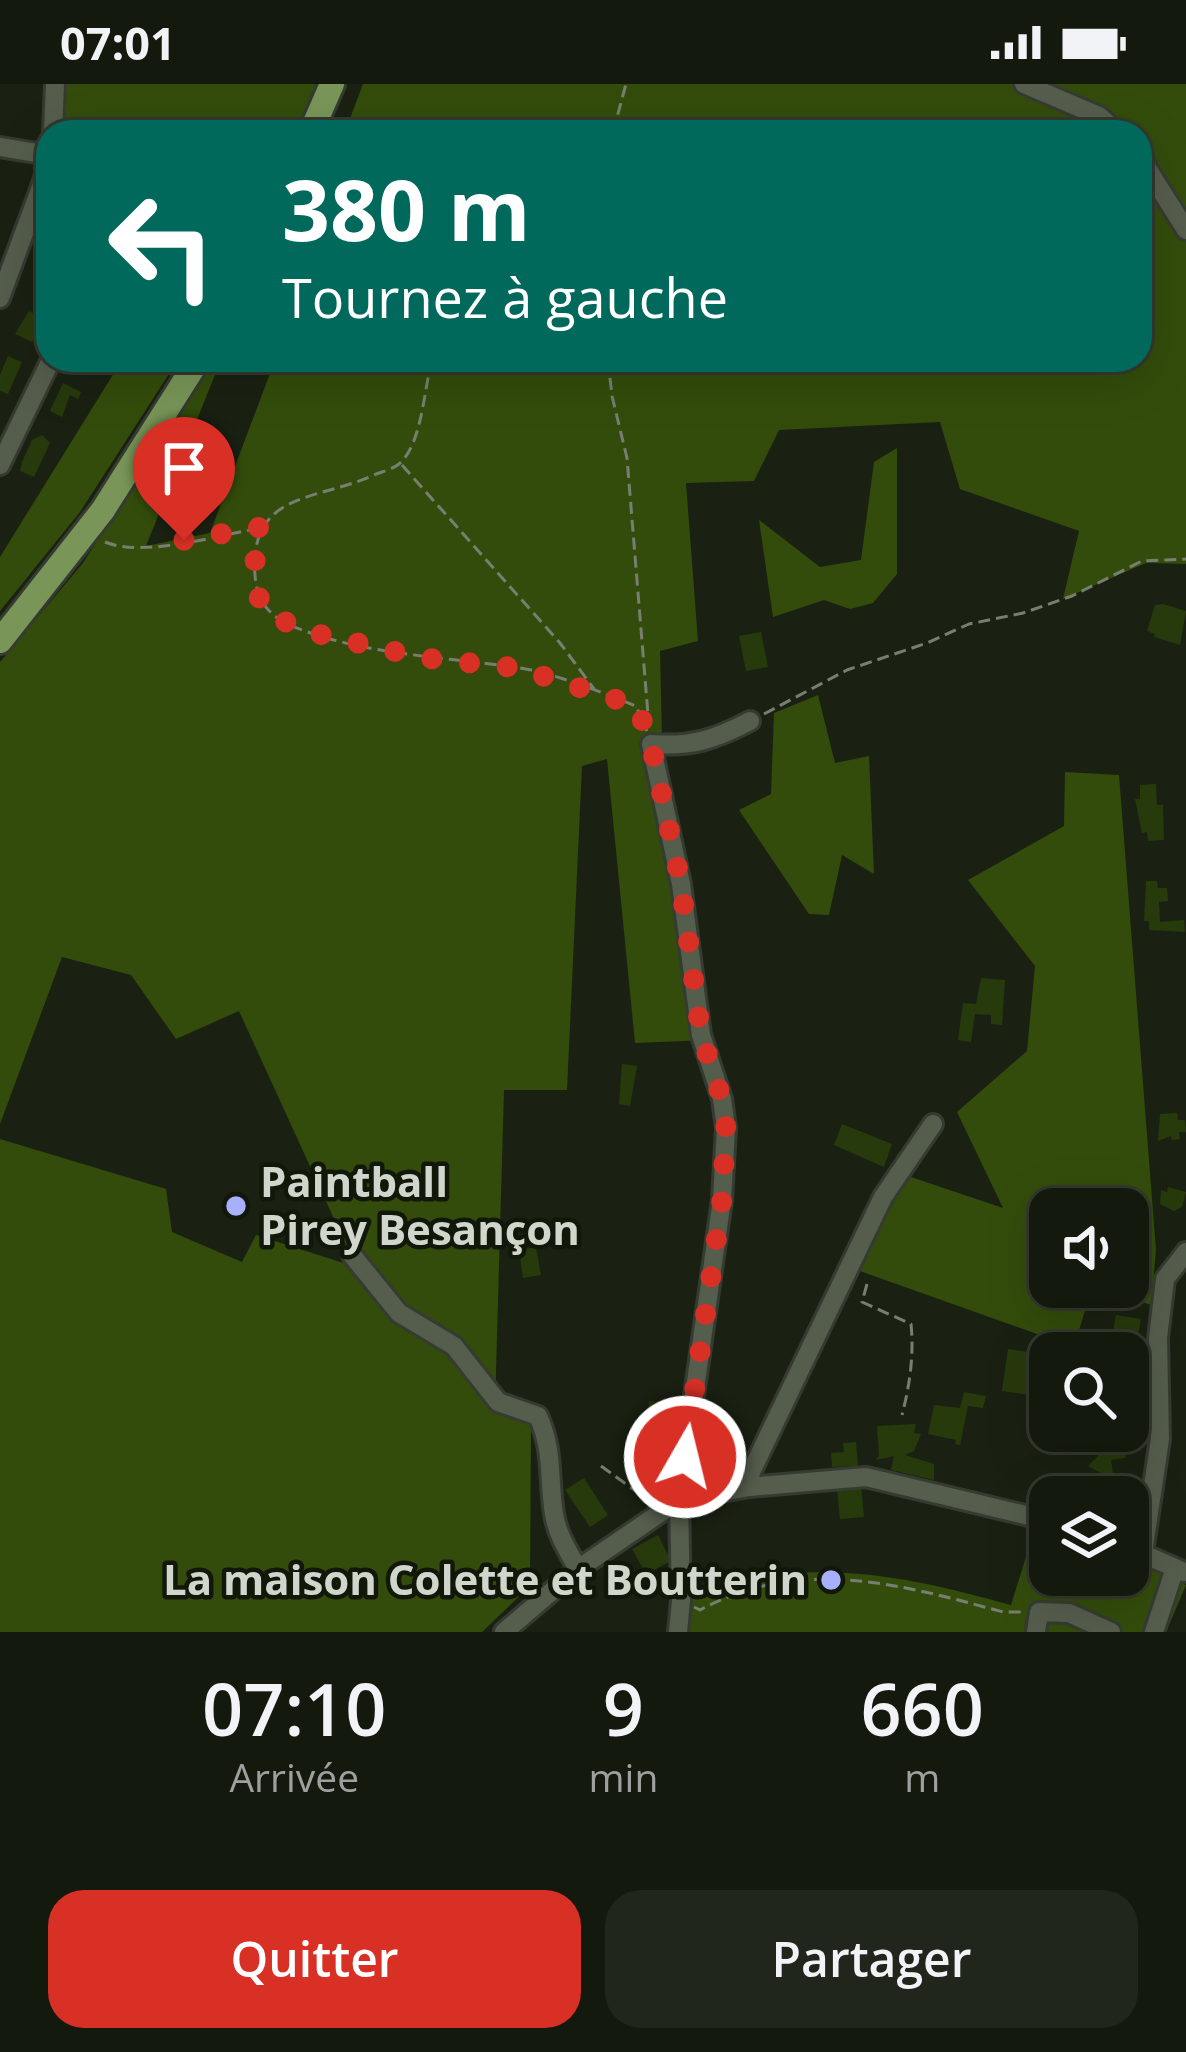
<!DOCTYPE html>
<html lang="fr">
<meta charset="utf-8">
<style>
body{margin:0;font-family:"Open Sans",sans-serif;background:#21261c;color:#f1f3f6;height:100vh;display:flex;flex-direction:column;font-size:45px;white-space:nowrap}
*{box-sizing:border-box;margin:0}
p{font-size:39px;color:#9da09e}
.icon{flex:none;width:66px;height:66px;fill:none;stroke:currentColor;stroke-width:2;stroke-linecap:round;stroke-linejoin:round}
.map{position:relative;height:1548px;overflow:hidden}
.panel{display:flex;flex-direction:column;background:#14190e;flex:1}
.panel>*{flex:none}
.top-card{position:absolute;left:36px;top:36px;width:1116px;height:252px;border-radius:36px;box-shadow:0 12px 48px #0002,0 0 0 3px #33382e;background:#00695c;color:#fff;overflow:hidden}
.controls{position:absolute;left:1029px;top:1104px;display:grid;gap:24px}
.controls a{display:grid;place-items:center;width:120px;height:120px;border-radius:24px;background:#14190e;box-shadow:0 12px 48px #0002,0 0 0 3px #33382e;font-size:60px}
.pin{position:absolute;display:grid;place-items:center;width:102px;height:102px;color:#fff;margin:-123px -51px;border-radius:50% 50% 50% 0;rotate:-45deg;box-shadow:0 0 12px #0007}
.pin .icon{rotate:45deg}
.me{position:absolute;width:132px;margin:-66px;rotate:8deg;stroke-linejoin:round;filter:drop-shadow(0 0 9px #0008)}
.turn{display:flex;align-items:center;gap:42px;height:252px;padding:0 48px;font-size:54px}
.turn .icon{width:156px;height:156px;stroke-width:2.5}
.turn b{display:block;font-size:84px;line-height:102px}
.eta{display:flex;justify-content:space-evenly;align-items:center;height:204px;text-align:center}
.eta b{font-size:72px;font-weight:600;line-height:84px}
.button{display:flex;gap:24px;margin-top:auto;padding:24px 48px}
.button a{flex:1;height:138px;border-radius:36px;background:#d93025;color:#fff;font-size:48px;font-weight:600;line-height:138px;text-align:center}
.button a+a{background:#21261c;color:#f1f3f6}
.status{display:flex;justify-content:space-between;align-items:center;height:84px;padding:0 60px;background:#14190e;direction:ltr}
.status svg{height:33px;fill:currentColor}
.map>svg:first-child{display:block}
.green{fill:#334c0b}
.building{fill:#273a0c}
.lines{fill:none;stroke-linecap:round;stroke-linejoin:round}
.minor-casing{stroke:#363b32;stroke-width:24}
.major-casing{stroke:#363b32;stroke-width:30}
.path{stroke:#787e71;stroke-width:3;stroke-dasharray:12 6;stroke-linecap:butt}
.minor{stroke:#555d4d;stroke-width:18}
.major{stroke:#799557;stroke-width:24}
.route{stroke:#d93025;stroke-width:21;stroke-dasharray:0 37.8}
.poi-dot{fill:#a8b0fc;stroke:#111709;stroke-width:4.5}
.labels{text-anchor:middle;stroke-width:9;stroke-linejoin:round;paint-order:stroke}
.poi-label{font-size:42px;font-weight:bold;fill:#d1d6cc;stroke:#111709;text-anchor:start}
</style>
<div class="status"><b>07:01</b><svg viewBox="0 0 49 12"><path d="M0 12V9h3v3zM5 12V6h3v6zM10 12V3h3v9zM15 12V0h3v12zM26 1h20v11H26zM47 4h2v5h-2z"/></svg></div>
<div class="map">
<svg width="1186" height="1548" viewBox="0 0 1186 1548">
<rect width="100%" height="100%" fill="#1a2112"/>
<path class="green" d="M63,0h254l-18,48h-234z
M363,0h823v480l-40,-1 -83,36 16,-68 -119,-42 -20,-67 -161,8 -25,51 -68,2 12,158 -38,10 2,88 46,301 -73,3 -28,-284 -25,7 -15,324h-63l-9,317 36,17 -1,162 -48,46h-482v-493l166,50 6,43 70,30 14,-27 100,32 -117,-256 -63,28 -45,-64 -69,-18 -62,167v-462l83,-99 129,-203h9l-75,186 64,-13 65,-173h865v-228h-780l2,-8 -13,-3z
M122,276h56l-98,152 -80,99v-54z
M897,364v126l-24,29 -23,6 -26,-9 -51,17 -14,-97 61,47 41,-7 13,-98z
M818,611l17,68 34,-7 5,118 -32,-19 -13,60 -20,-1 -70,-104 32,-16 3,-81z
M1065,688l54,3 37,475 -5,55 -54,-18h31v-78h-78v78h42l-18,60 -217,-77 51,-94 95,32 -46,-96 70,-61 8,-85 -67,-86 96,-54z
M1035,1444l15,5v42h78v-17l38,18 8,16 7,-9 5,2 -20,47h-481l1,-34c27,-4 52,-18 80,-22 85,-12 163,6 245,29z"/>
<path class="building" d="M29,227l16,8 -13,23 -17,-8z
M8,272l14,6 -14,32 -8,-3v-16z
M63,299l18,9 -3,7 -8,-4 -8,22 -12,-6z
M42,351l8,8 -16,34 -14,-6 2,-9 10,-22z
M1163,520l23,7 -6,34 -26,-8 1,-3 -8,-3 8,-26z
M761,548l7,35 -22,4 -7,-35z
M1156,700l1,21h6l1,35 -16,1 -1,-9 -5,1 -7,-34h5v-14z
M1146,797h11l1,7h9l1,13 -9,1 1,20 24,-2 1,12 -36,-2v-9h-5z
M981,894l24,2 -3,45 -11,-1v-9l-16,-1 -4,28 -13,-2 5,-37 13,1z
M622,980l15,2 -7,40 -11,-2z
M1177,1029l1,7h7l1,12h-7l1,7 -8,1 -1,-4 -13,5 2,-27z
M842,1040l50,20 -8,23 -50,-22z
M1168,1103l18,5 -4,15 -8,4 -14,-7 1,-14 6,2z
M536,1163l5,28 -18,3 -4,-28z
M1116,1231l25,4 -4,21 -25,-4z
M1008,1265l42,6v43l-48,-7z
M964,1308l22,4 -3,12 -15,-2 -8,39 -5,-1 1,-4 -28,-6 6,-29 26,3z
M649,1317l18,2 1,36 -22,-2z
M916,1340l-2,9 7,1 -7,17 -9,4 29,9v16l-43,-10 3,-14 -18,4 3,-5 -2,-29z
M1099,1347h17l4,10 8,3 -3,14 -14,2 2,14h-11l-14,-8 10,-10 -10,-21z
M856,1358l2,24 -26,1 -1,-14 13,-1 -1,-9z
M584,1394l24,37 -18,12 -25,-37z
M861,1403l3,30 -24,2 -3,-30z
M658,1451l13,26 -25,13 -14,-25z"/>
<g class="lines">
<g class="minor-casing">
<path id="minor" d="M1024,0l75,32 18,16
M53,48l2,-48
M0,63l48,8
M1140,73l46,73
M0,214l48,-130
M0,381l51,-105
M352,1171l47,58 55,33 44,56 40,14c16,35 10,61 16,98 3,20 14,37 24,55
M749,1403l2,-15 132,-275 50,-73
M1128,1463l56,25
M1143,1469l17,-114 -2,-101 7,-59 21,-27
M504,1548l74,-63 101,-69 70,-13 117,-10 184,44
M678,1548l3,-31 -2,-101 43,-300 4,-72 -4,-29 -21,-64 -20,-151 -30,-140c40,3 63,-4 99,-23
M1036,1548l3,-20 30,1 42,19
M1154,1548l21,-64"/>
</g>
<g class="major-casing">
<path id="major" d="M311,48l21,-48
M0,557l103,-131 95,-150"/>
</g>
<path class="path" d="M613,48l13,-48
M432,276c-8,28 -10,85 -33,104 -6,5 -18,8 -25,11 -57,26 -125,16 -119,100 2,32 20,46 50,56 67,24 139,26 209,36 41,6 84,24 122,39l11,25
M608,276l4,36 15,62 22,269
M402,381l158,178 34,46
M105,458c39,16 114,-7 156,-14
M764,630l83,-44 80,-27 42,-19 54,-11 49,-17 70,-35 44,-2
M867,1200l-5,18 49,22c3,31 -1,60 -9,91
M601,1382l47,34
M694,1523l6,3c100,-54 200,-26 303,2h19"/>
<use href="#minor" class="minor"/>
<use href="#major" class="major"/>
</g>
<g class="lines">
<path class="route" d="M184,456l78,-13 -8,39 6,36 9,12 36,17 119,27 94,10 119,38 14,38 30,140 20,151 21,64 4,29 -4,72 -37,257"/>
</g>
<g class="poi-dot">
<circle cx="236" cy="1122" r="12"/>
<circle cx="831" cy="1496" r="12"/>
</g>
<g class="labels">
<g class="poi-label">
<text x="260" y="1113">Paintball<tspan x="260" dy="48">Pirey Besançon</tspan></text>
<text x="807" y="1511" text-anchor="end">La maison Colette et Boutterin</text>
</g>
</g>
</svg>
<div class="controls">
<a><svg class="icon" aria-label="sound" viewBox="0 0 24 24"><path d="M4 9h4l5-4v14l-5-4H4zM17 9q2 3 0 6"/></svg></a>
<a><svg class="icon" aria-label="search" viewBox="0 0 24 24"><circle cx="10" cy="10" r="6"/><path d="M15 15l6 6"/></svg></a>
<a><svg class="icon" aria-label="layers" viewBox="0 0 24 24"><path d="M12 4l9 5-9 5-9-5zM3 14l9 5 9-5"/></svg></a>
</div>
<div class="pin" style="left:184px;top:456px;background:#d93025"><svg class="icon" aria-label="arrive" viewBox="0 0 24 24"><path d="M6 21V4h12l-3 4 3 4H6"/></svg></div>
<svg class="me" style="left:685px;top:1373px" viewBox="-20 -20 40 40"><circle r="17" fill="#d93025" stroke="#fff" stroke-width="3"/><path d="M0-11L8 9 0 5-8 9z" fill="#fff"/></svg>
<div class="top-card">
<div class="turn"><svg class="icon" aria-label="left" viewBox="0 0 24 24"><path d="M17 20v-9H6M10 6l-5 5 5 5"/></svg><div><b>380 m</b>Tournez à gauche</div></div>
</div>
</div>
<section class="panel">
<div class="eta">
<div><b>07:10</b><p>Arrivée</p></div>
<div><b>9</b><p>min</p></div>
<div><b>660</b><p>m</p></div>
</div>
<div class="button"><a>Quitter</a><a>Partager</a></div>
</section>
